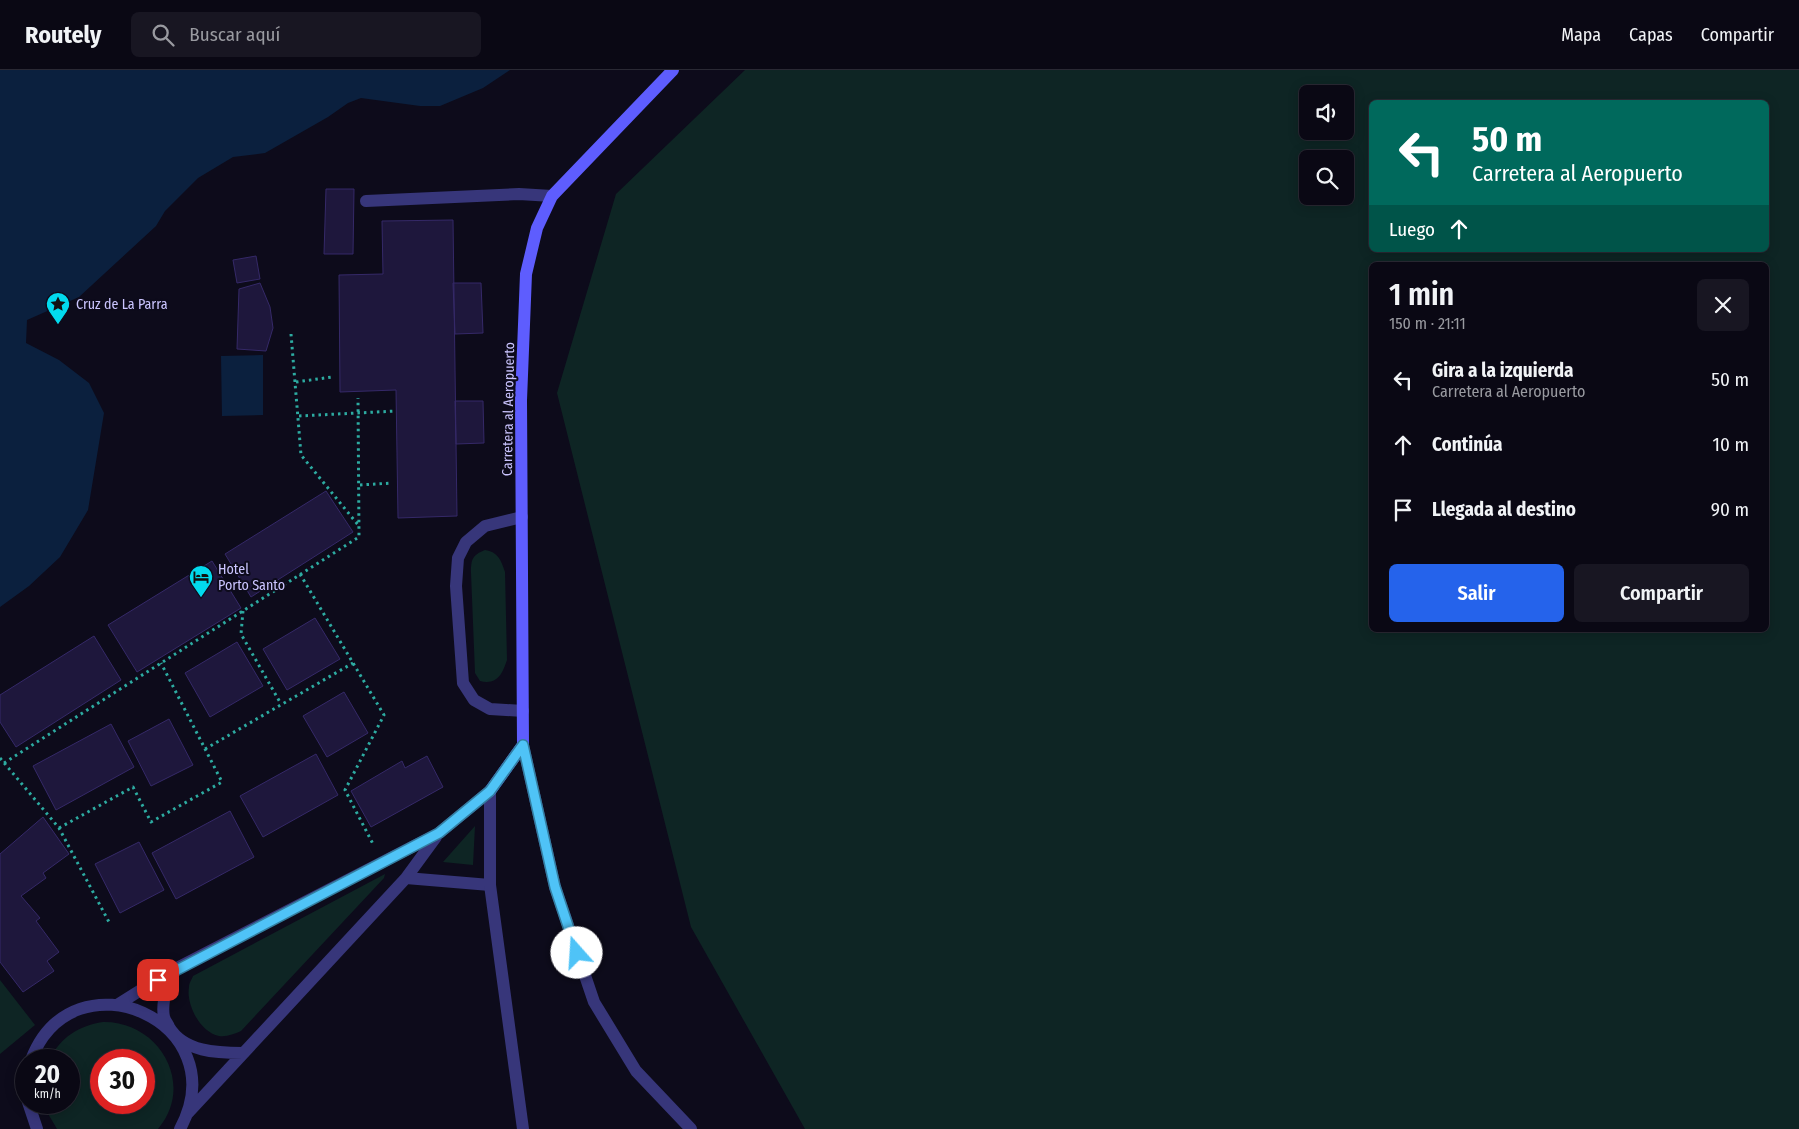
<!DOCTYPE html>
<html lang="es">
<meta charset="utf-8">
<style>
body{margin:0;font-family:"Fira Sans Condensed",sans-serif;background:#181622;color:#f1f3f6;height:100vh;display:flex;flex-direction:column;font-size:19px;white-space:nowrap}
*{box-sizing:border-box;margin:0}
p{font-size:16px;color:#999aa0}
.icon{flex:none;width:28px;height:28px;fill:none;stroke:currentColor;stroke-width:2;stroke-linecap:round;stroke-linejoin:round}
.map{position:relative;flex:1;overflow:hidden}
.panel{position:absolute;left:1369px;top:192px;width:400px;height:370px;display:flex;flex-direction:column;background:#0a0814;border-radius:8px;box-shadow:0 2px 12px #0003,0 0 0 1px #2a2934}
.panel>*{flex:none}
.banner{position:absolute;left:1369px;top:30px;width:400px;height:152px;border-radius:8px;box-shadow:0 2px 12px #0003,0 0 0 1px #2a2934;background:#00695c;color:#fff;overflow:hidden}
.buttons{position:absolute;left:1299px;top:15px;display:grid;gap:10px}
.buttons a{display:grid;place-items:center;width:55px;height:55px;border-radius:8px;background:#0a0814;box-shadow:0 2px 12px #0003,0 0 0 1px #2a2934;font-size:25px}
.speed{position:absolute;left:15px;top:979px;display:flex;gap:10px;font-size:25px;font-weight:700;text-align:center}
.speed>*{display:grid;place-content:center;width:65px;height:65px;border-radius:50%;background:#0a0814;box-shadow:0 2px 12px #0003,0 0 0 1px #2a2934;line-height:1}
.speed small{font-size:12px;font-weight:400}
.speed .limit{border:8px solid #d22;background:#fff;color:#111}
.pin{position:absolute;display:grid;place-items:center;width:42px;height:42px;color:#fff;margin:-21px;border-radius:10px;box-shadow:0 2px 8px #0006}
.me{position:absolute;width:55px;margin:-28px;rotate:341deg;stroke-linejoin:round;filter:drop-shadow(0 0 4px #0008)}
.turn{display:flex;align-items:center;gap:18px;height:105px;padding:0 20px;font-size:22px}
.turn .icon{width:65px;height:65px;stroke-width:2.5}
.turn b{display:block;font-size:35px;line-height:42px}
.then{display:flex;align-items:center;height:48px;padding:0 20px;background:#0003;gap:10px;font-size:19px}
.round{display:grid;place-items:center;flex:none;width:52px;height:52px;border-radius:8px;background:#181622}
.overview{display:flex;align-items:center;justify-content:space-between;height:85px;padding:0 20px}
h1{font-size:30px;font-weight:600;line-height:38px}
.button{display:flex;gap:10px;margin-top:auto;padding:10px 20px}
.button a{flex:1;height:58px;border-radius:8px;background:#2563eb;color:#fff;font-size:20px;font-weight:600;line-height:58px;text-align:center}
.button a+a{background:#181622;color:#f1f3f6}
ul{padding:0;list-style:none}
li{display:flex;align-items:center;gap:15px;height:65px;padding:0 20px}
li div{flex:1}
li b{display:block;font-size:19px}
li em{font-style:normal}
header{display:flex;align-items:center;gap:30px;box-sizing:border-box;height:70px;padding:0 25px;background:#0a0814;border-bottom:1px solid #2a2934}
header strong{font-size:24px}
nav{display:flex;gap:28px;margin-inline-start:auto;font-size:18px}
.search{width:350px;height:45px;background:#181622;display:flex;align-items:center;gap:12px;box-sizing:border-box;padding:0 18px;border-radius:8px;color:#999aa0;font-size:19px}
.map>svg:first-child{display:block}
.green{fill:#0e2524;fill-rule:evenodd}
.water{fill:#0b203e}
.building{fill:#1e173c;stroke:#352968}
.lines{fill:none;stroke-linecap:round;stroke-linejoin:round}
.path{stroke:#2daba1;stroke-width:3;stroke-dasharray:2.5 4;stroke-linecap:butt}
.lane{stroke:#37367a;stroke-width:12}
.street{stroke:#37367a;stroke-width:12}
.secondary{stroke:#5e5dfe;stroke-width:12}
.route-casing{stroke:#337fa1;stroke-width:12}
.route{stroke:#4fc3f7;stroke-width:9}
.labels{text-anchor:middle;stroke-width:4;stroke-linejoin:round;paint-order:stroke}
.poi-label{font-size:14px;fill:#cbc5ff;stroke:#0d0b1b;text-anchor:start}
.street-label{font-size:14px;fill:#cbc5ff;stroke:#0d0b1b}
</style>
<header>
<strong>Routely</strong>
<div class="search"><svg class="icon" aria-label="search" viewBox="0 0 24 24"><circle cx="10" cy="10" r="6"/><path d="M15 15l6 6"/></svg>Buscar aquí</div>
<nav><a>Mapa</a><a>Capas</a><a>Compartir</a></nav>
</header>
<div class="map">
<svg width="1799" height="1059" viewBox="0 0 1799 1059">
<rect width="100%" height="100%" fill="#0d0b1b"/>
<path class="green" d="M745,0h1054v1059h-994l-114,-202 -134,-534 59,-199zM1308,24h37v37h-37zM1371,32h395v148h-395zM1308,89h37v37h-37zM1371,195h395v365h-395z
M485,480c13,2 16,10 20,22l2,88c-5,15 -10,25 -27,21l-5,-8 -4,-100c0,-13 1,-18 14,-23z
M475,756l-2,39 -30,-3z
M385,804l-1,4 -143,153c-7,3 -14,6 -22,5 -19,-4 -33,-31 -30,-49 0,-4 3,-8 4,-11z
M0,910l35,45 -35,29z
M103,952c56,-1 93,62 55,107h-101l-10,-17 -3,-9 25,-1v-42h-20c12,-23 29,-34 54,-38zM101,990h43v42h-43z"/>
<path class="water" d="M0,0h510l-27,18 -43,18h-20l-59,-8 -13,5 -20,14 -63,36 -32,4 -35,21 -33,33 -9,15 -77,71 -52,23 -1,23 33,17 30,23 15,30 -16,97 -28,47 -31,29 -29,21z
M263,285v60l-41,1 -1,-60z"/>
<path class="building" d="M326,119h28l-1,65h-29z
M453,150l4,296 -59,2 -2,-128 -56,2 -1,-117 44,-1 -1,-53z
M256,186l4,23 -23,4 -4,-23z
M260,213l10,24 3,21 -7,23 -29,-2 2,-60z
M453,213h28l2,50 -28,1z
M455,331h28l1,42 -28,1z
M326,421l27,41 -102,65 -26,-43z
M212,491l29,47 -104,64 -29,-47z
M315,548l25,41 -53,31 -24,-41z
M94,566l27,44 -105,67 -16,-25v-27z
M237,572l26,44 -53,31 -25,-44z
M344,622l24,41 -41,24 -24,-41z
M169,649l24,46 -42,21 -23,-45z
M111,654l23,43 -78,43 -23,-44z
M316,684l22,41 -75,42 -23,-41z
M427,686l16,31 -72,40 -20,-36 51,-30 3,7z
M230,741l24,46 -78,42 -24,-46z
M43,747l26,37 -26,19 3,5 -25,18 19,22 -4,3 23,31 -12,9 7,10 -31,21 -23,-30v-108z
M139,772l25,48 -44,23 -25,-49z"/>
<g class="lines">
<path class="path" d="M291,264l10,121 58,71
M296,312l36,-5
M299,346l97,-5
M360,415l32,-2
M300,504l84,141 -39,75 28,54
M243,541l-2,23 40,70
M205,679l148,-86
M0,688l59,70 51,96
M4,693l355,-226 -1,-139
M59,758l74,-41 18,35 71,-40 -61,-119"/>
<path class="lane" d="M366,131l153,-7 33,2
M522,447l-37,9 -19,16 -8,16 -2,28 7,97 11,17 16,9 33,2
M406,808l84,7
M171,901c-3,14 -10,31 -7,46 1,4 4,7 5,10 15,25 48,26 74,26
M117,935l54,-34 268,-138 51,-42
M31,990c42,-111 207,-38 149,69
M26,1011v7
M28,1032l9,27
M187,1044l219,-236 30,-41"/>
<path class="street" d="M523,675l32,142 39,115 42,69 55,58
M490,721v94l33,244"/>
<path class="secondary" d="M490,721l33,-46 -2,-345 5,-126 11,-46 15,-32 121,-126"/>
</g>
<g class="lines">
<g class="route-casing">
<path id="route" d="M158,910l281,-147 51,-42 33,-46 32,142 22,66"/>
</g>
<use href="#route" class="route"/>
</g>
<defs>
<g id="sight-pin" transform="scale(1.25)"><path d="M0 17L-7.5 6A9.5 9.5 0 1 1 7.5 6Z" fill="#02daee" stroke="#0d0b1b"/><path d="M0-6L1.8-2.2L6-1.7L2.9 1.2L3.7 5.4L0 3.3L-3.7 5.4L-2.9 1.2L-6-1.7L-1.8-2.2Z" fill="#111"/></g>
<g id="hotel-pin" transform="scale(1.25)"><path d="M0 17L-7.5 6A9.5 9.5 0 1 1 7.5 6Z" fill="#02daee" stroke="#0d0b1b"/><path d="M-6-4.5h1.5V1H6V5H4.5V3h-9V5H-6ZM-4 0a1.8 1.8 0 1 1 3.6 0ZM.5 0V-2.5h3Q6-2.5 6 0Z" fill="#111"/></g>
</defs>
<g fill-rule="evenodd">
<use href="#sight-pin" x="58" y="234"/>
<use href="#hotel-pin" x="201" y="507"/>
</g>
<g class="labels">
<g class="poi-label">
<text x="76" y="239">Cruz de La Parra</text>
<text x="218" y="504">Hotel<tspan x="218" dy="16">Porto Santo</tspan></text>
</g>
<g class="street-label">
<text transform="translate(508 339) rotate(-89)" y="5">Carretera al Aeropuerto</text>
</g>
</g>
</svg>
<div class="buttons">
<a><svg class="icon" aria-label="sound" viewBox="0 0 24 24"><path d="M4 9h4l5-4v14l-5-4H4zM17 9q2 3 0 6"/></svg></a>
<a><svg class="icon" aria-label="search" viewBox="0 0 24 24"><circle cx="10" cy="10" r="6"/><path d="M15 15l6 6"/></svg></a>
</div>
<div class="speed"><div>20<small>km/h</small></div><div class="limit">30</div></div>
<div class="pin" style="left:158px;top:910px;background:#d93025"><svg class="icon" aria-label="arrive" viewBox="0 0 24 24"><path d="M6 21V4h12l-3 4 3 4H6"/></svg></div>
<svg class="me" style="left:577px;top:883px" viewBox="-20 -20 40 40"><circle r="19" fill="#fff"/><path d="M0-13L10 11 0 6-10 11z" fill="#4fc3f7"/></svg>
<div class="banner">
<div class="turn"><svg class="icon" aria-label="left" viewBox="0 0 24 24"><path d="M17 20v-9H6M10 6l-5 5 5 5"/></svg><div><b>50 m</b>Carretera al Aeropuerto</div></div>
<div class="then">Luego<svg class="icon" aria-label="ahead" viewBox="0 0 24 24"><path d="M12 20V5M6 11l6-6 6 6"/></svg></div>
</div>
<section class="panel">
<div class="overview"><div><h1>1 min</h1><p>150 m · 21:11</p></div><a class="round"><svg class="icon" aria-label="close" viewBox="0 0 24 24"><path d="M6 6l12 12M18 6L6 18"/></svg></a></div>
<ul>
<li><svg class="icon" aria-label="left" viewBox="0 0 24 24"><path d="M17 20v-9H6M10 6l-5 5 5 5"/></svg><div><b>Gira a la izquierda</b><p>Carretera al Aeropuerto</p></div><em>50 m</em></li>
<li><svg class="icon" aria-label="ahead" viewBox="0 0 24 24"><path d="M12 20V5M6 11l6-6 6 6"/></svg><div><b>Continúa</b></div><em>10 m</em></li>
<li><svg class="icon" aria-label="arrive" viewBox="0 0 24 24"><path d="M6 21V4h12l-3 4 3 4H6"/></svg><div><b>Llegada al destino</b></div><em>90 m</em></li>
</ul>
<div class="button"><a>Salir</a><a>Compartir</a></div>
</section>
</div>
